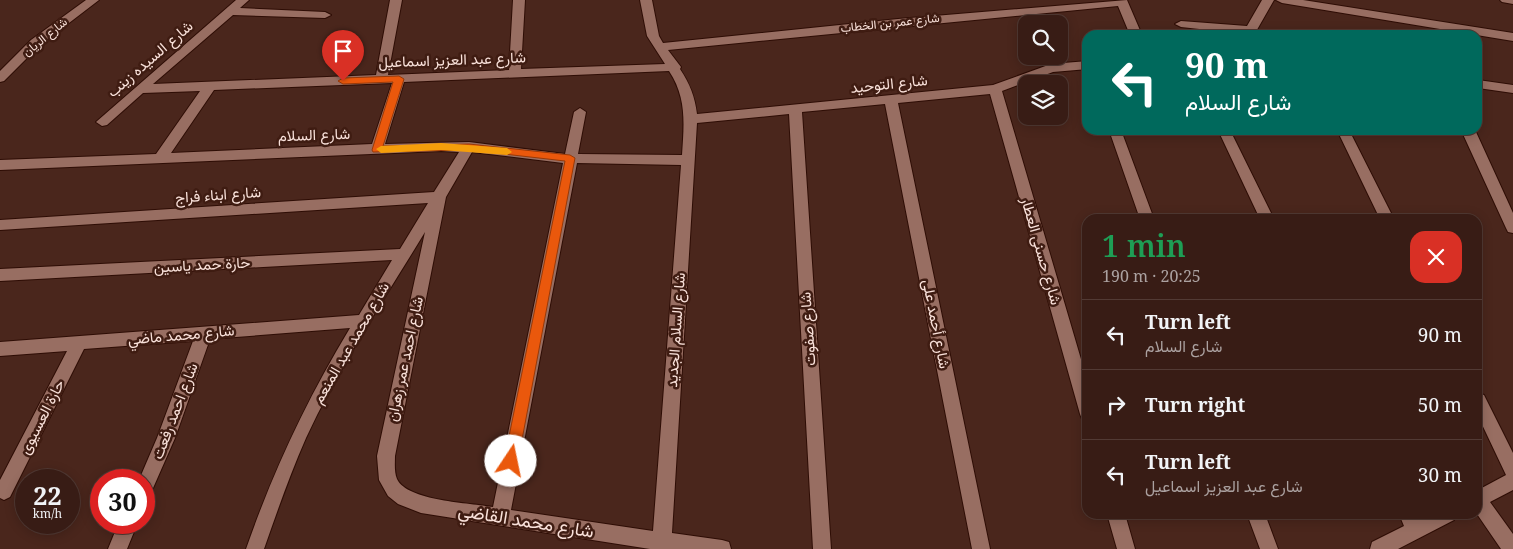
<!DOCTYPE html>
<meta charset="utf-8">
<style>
body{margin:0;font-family:"Noto Serif",Vazirmatn,serif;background:#3f251e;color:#f1f3f6;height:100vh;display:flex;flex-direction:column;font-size:19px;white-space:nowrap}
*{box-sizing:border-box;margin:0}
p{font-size:16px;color:#aba1a0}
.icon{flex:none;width:28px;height:28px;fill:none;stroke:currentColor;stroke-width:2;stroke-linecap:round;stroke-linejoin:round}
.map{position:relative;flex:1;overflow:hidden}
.drawer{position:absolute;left:1082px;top:214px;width:400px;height:305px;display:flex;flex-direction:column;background:#381c15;border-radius:15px;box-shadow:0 2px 12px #0003,0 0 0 1px #523a34}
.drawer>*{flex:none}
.guide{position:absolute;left:1082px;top:30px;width:400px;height:105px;border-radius:15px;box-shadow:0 2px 12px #0003,0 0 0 1px #523a34;background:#00695c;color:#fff;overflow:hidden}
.fabs{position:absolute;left:1018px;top:15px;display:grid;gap:10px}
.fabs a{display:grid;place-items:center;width:50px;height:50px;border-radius:10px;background:#381c15;box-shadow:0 2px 12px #0003,0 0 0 1px #523a34;font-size:25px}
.speed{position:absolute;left:15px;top:469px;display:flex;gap:10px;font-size:25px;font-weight:700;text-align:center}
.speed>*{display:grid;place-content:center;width:65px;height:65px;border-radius:50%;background:#381c15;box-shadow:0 2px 12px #0003,0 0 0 1px #523a34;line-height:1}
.speed small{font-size:12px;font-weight:400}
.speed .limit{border:8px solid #d22;background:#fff;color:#111}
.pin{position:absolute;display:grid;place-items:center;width:42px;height:42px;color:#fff;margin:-51px -21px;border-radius:50% 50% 50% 0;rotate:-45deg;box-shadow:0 0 5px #0007}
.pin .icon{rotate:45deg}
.me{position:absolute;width:55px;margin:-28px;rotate:11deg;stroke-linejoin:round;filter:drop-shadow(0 0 4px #0008)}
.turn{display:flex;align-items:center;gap:18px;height:105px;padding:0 20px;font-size:22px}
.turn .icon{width:65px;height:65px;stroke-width:2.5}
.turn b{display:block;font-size:35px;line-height:42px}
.round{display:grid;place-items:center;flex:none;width:52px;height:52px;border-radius:15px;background:#3f251e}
.headline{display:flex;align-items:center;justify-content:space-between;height:85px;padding:0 20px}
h1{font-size:30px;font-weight:600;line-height:38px;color:#1e9e55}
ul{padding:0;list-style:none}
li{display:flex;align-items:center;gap:15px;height:70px;padding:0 20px;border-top:1px solid #523a34}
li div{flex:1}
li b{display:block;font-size:19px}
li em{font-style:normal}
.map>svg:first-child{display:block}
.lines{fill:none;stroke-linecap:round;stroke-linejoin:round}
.street-casing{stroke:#2e0d05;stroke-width:2}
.street{fill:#986e62;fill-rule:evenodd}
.route{fill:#ea580c;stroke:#983908}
.slow{fill:#f59e0b}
.labels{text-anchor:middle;stroke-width:5;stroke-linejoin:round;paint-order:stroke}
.far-street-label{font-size:12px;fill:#f9e1da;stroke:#3f1c12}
.street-label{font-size:15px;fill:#f9e1da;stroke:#3f1c12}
.near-street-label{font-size:18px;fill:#f9e1da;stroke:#3f1c12}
</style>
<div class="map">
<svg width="1513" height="549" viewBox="0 0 1513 549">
<rect width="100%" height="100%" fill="#4a261c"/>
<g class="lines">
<g class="street-casing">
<path id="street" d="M86,0h13l-60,46 -35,35 -4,1v-11l31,-31z
M236,0h13l-9,8 85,4 6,3 -6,3 -92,-3 -80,69 223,-9 14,-75h12l-14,75 121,-5 4,-70h12l-4,69 144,-5 -18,-28 -7,-36h12l7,36 4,7 235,-24 229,-19 15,35h-12l-12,-29 -450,44 13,17 -1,2c10,15 15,28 17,45l296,-29 58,-21 37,-3v8l-35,3 -51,19 86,292v38l-6,-2 -2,-5 -90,-320 -92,9 92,446h-18l-87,-445 -83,8 29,437h-18l-24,-435 -92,9 -25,410 50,7 7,2 2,7h-81l-229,-36 -23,-9 -10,-8 -9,-16 -2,-24 48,-224c-41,68 -86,134 -119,206 -16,36 -29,74 -42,111h-18c28,-80 60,-148 104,-221l-140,11 -35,99 -25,57 -6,3v-18h-5l18,-42 36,-97 -109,8 -74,148 -6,3 -4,-2v-18l67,-129 -67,5v-14l359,-27 33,-55 -392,21v-12l400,-20 28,-46 -428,27v-10l434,-28 25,-40 -18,-1 -441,19v-10l156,-6 44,-63 -57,2 -36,32 -5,1 -6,-4zM669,71c18,27 15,53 13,84l-104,-1 8,-42 -6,-4 -6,4 -9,42 -96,-12 -84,2 19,-62zM392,83l-20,61 -201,9 43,-63zM472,152l91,11 -70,344c-22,-4 -86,-6 -96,-28 -3,-7 -2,-16 -2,-23l51,-259zM577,163l104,2 -28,366 -142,-21z
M1262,0h12l-20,35 -73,-8 -6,-3 6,-3 66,5z
M1276,0h27l210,33v8l-231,-38z
M1500,0h13v4l-11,-2z
M1478,80l35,5v8l-35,-5z
M1109,130h12l33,89h-14z
M1218,130h12l44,89h-14z
M1337,130h12l45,89h-14z
M1464,130h10l2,2 37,81v20l-5,-1 -2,-4 -44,-96z
M1478,393l6,2 29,58v37l-23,12 23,32v15h-12l-24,-35 1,-24 28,-15 -28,-59z
M1107,514h18l10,35h-18z
M1247,514h18l13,35h-18z
M1399,514h19l2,5 10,-5h27l-3,6 -56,29h-28l2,-7 32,-16z
M119,522h19l-11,27h-19z"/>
</g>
<use href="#street" class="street"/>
</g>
<path class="route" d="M399,76l5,3 -21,67 86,-2 101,11 5,3 -57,303 -2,4 -5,2 -5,-2 -2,-4 61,-300 -96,-11 -96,2 -1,-2 21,-68 -50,2 -5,-3 5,-3z"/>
<path class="slow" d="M441,143l66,5 5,4 -5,3 -66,-5 -60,3 -5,-4 5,-3z"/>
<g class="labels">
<g class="far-street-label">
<text transform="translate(890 23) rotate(-6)" y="4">شارع عمر بن الخطاب</text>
<text transform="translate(45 37) rotate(-39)" y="4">شارع الريان</text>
</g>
<g class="street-label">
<text transform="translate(150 59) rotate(-41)" y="5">شارع السيده زينب</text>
<text transform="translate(452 60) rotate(-2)" y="5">شارع عبد العزيز اسماعيل</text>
<text transform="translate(889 84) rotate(-6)" y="5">شارع التوحيد</text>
<text transform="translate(314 135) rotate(-2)" y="5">شارع السلام</text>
<text transform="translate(218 195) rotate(-4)" y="5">شارع ابناء فراج</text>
<text transform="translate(1041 251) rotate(74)" y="5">شارع حسنى العطار</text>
<text transform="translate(202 265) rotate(-3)" y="5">حارة حمد ياسين</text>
<text transform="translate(936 324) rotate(79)" y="5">شارع أحمد على</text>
<text transform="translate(808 329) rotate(-94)" y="5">شارع صفوت</text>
<text transform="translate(676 330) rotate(-86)" y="5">شارع السلام الجديد</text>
<text transform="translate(181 335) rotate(-5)" y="5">شارع محمد ماضي</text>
<text transform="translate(351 343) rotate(-60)" y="5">شارع محمد عبد المنعم</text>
<text transform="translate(405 359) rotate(-78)" y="5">شارع احمد عمر زهران</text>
<text transform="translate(175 411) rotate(-69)" y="5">شارع احمد رفعت</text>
<text transform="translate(42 417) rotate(-63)" y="5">حارة العسيوى</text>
</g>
<g class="near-street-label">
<text transform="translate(526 521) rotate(9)" y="6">شارع محمد القاضي</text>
</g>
</g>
</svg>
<div class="fabs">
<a><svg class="icon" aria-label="search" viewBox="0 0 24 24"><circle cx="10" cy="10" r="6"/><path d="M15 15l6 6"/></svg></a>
<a><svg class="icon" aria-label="layers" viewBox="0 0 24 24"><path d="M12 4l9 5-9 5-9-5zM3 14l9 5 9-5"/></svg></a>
</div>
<div class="speed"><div>22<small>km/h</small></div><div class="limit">30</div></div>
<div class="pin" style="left:343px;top:81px;background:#d93025"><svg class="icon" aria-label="arrive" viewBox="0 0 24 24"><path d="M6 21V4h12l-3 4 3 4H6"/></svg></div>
<svg class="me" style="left:511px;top:461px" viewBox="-20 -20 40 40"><circle r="19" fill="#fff"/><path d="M0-13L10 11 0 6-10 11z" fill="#ea580c"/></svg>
<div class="guide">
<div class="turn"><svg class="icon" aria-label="left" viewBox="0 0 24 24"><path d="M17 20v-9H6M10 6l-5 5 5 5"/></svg><div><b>90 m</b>شارع السلام</div></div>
</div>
<section class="drawer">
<div class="headline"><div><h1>1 min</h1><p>190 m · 20:25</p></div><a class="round" style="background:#d93025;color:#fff"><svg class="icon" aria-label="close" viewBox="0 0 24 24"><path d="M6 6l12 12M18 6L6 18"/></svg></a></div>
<ul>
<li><svg class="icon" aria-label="left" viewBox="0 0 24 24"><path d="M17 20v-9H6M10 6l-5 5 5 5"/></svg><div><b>Turn left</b><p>شارع السلام</p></div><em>90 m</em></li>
<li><svg class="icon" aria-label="right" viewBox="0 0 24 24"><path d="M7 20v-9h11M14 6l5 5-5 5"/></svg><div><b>Turn right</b></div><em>50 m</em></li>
<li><svg class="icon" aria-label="left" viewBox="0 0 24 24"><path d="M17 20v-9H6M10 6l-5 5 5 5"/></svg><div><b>Turn left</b><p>شارع عبد العزيز اسماعيل</p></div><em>30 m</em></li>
</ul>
</section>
</div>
